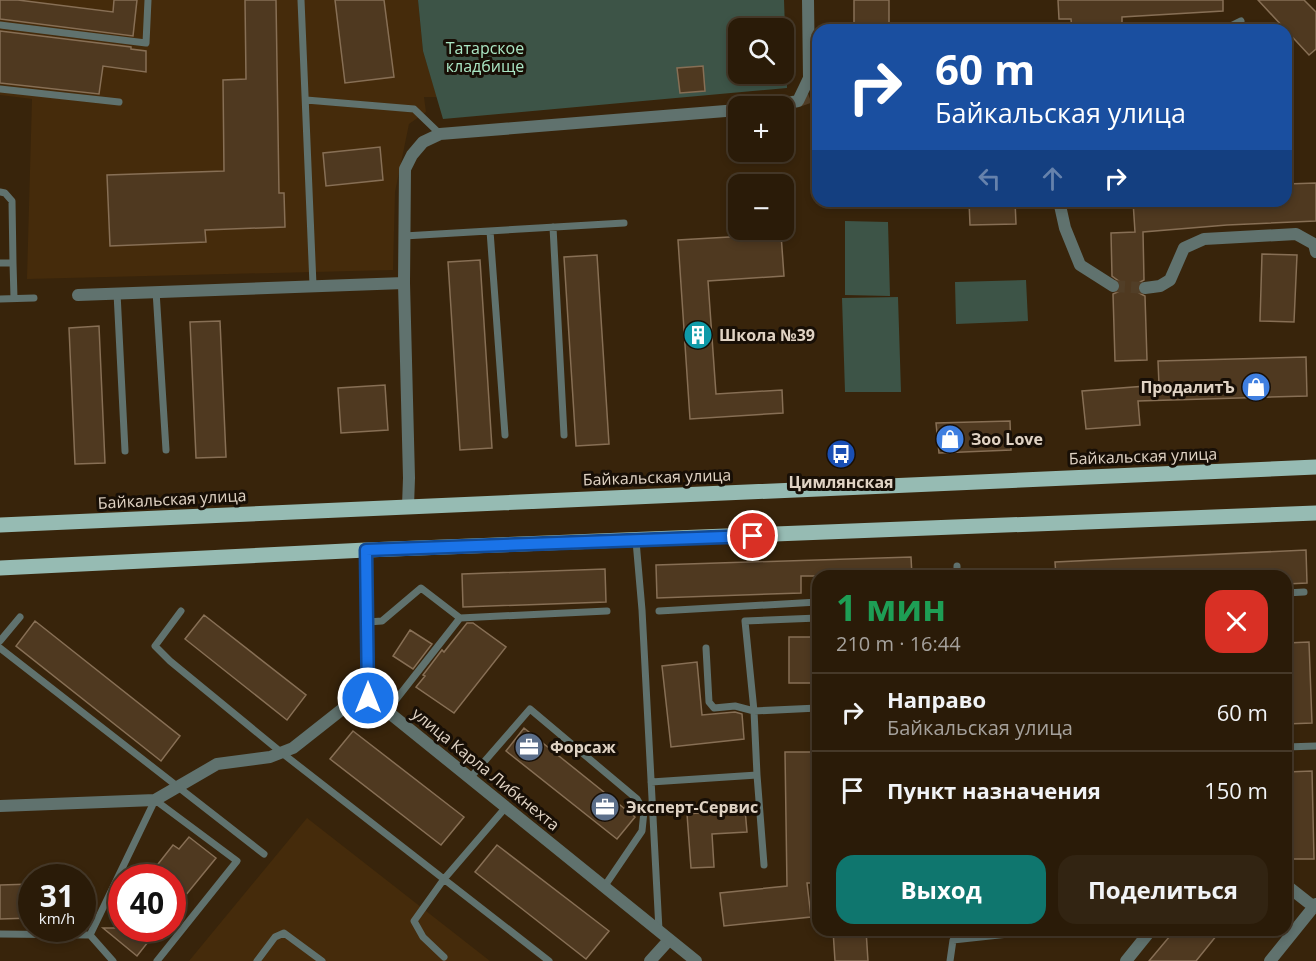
<!DOCTYPE html>
<html lang="ru">
<meta charset="utf-8">
<style>
body{margin:0;font-family:"Open Sans",sans-serif;background:#322412;color:#f1f3f6;height:100vh;display:flex;flex-direction:column;font-size:22px;white-space:nowrap}
*{box-sizing:border-box;margin:0}
p{font-size:20px;color:#a5a19c}
.icon{flex:none;width:33px;height:33px;fill:none;stroke:currentColor;stroke-width:2;stroke-linecap:round;stroke-linejoin:round}
.map{position:relative;flex:1;overflow:hidden}
.details{position:absolute;left:812px;top:570px;width:480px;height:366px;display:flex;flex-direction:column;background:#2a1b08;border-radius:18px;box-shadow:0 3px 9px #0003,0 0 0 2px #463929}
.details>*{flex:none}
.guide{position:absolute;left:812px;top:24px;width:480px;height:183px;border-radius:18px;box-shadow:0 3px 9px #0003,0 0 0 2px #463929;background:#1a4fa0;color:#fff;overflow:hidden}
.fabs{position:absolute;left:728px;top:18px;display:grid;gap:12px}
.fabs a{display:grid;place-items:center;width:66px;height:66px;border-radius:12px;background:#2a1b08;box-shadow:0 3px 9px #0003,0 0 0 2px #463929;font-size:30px}
.speed{position:absolute;left:18px;top:864px;display:flex;gap:12px;font-size:30px;font-weight:700;text-align:center}
.speed>*{display:grid;place-content:center;width:78px;height:78px;border-radius:50%;background:#2a1b08;box-shadow:0 3px 9px #0003,0 0 0 2px #463929;line-height:1}
.speed small{font-size:15px;font-weight:400}
.speed .limit{border:9px solid #d22;background:#fff;color:#111}
.pin{position:absolute;display:grid;place-items:center;width:51px;height:51px;color:#fff;margin:-26px;border:3px solid #fff;border-radius:50%;box-shadow:0 2px 6px #0007}
.me{position:absolute;width:66px;margin:-33px;rotate:0deg;stroke-linejoin:round;filter:drop-shadow(0 0 4px #0008)}
.turn{display:flex;align-items:center;gap:21px;height:126px;padding:0 24px;font-size:27px}
.turn .icon{width:78px;height:78px;stroke-width:2.5}
.turn b{display:block;font-size:42px;line-height:51px}
.lanes{display:flex;align-items:center;height:57px;padding:0 24px;background:#0003;justify-content:center;gap:30px;direction:ltr}
.lanes .off{opacity:.35}
.round{display:grid;place-items:center;flex:none;width:63px;height:63px;border-radius:18px;background:#322412}
.head{display:flex;align-items:center;justify-content:space-between;height:102px;padding:0 24px}
h1{font-size:36px;font-weight:700;line-height:45px;color:#1e9e55}
.cta{display:flex;gap:12px;margin-top:auto;padding:12px 24px}
.cta a{flex:1;height:69px;border-radius:18px;background:#0f766e;color:#fff;font-size:24px;font-weight:700;line-height:69px;text-align:center}
.cta a+a{background:#322412;color:#f1f3f6}
ul{padding:0;list-style:none}
li{display:flex;align-items:center;gap:18px;height:78px;padding:0 24px;border-top:2px solid #463929}
li div{flex:1}
li b{display:block;font-size:22px}
li em{font-style:normal}
.map>svg:first-child{display:block}
.built{fill:#452b0b}
.green{fill:#3d5447;fill-rule:evenodd}
.building{fill:#4f3920;stroke:#876f55;stroke-width:1.5}
.lines{fill:none;stroke-linecap:round;stroke-linejoin:round}
.minor-tunnel{stroke:#513e27;stroke-width:12;stroke-dasharray:12 6;stroke-linecap:butt}
.service{stroke:#60726e;stroke-width:7}
.minor{stroke:#60726e;stroke-width:12}
.tertiary{stroke:#60726e;stroke-width:12}
.primary{stroke:#96bbb3;stroke-width:15}
.route-casing{stroke:#114b97;stroke-width:15}
.route{stroke:#1a73e8;stroke-width:10}
.labels{text-anchor:middle;stroke-width:6;stroke-linejoin:round;paint-order:stroke}
.park-label{font-size:16px;fill:#abe7c5;stroke:#180f06}
.poi-label{font-size:16px;font-weight:bold;fill:#e0d3c4;stroke:#180f06;text-anchor:start}
.street-label{font-size:16px;fill:#e0d3c4;stroke:#180f06}
</style>
<div class="map">
<svg width="1316" height="961" viewBox="0 0 1316 961">
<rect width="100%" height="100%" fill="#38240b"/>
<path class="built" d="M0,0h418l5,51 14,46h-13l2,15 -17,12 -14,68 -2,78 -366,9 5,-180 -32,-4z
M307,818l183,143h-301z"/>
<path class="green" d="M418,0h366l3,88 -344,31 -20,-68zM738,28h45v46h-45z
M845,221l43,1 2,74 -45,-1z
M1026,280l2,41 -72,3 -1,-42z
M898,297l3,95h-56l-3,-94z"/>
<path class="building" d="M0,0h18l95,12 1,-12h23l-4,36 -133,-17z
M245,0h31l3,193h5l1,34 -80,3 1,12 -96,4 -3,-71 117,-4 -1,-91 23,-1z
M335,0h49l10,77 -49,6z
M854,0h35v30h-35z
M1058,0h165v11l-101,6v13h-50l-1,-11h-12z
M1258,0h46l12,12v37l-7,6z
M0,31l131,16v2l15,2v21l-43,-6 -4,28 -99,-11z
M703,66l2,25 -25,2 -3,-25z
M380,147l3,33 -57,6 -3,-33z
M1316,183v38l-89,4 -84,7 1,48 -4,2 -3,7 2,4 6,3 2,64 -32,1 -2,-67 7,-3 1,-5 -1,-4 -8,-6 -1,-43 24,-1 -2,-31h153v-17z
M969,201h46l1,23 -46,1z
M781,234l3,42 -76,5 8,113 66,-4 1,23 -93,6 -12,-179z
M1262,254l35,1 -3,67 -34,-1z
M597,255l12,189 -33,2 -12,-189z
M480,260l12,188 -32,2 -12,-188z
M220,321l6,136 -30,1 -6,-136z
M99,326l6,137 -30,1 -6,-136z
M1306,357l1,39 -169,5 2,24 -54,4 -4,-38 77,-6 -1,-24z
M385,385l3,45 -47,3 -3,-45z
M1010,421l1,29 -72,3 -3,-30z
M1306,550l1,33 -21,1v-8h-230l-1,-14z
M911,557l1,19h-111v17l-144,5 -1,-33z
M605,569l1,33 -143,5 -1,-33z
M204,615l102,80 -19,25 -102,-81z
M35,621l145,115 -19,25 -145,-115z
M467,623h6l33,24 -52,66 -38,-26 9,-11 -2,-1 19,-25 2,2z
M410,630l22,14 -19,25 -20,-13z
M789,637h27v46h-27z
M1309,642l3,81 -26,1v-81z
M697,662l5,53 33,-3 7,2 2,25 -73,8 -9,-81z
M524,728l111,89 -18,22 -111,-88z
M353,731l111,86 -23,28 -111,-86z
M785,752h33v131h-11l4,34 -87,9 -4,-33 67,-7z
M1312,771l2,88h-28v-87z
M745,809l2,23 -35,2 2,33 -23,1 -4,-54z
M189,837l27,21 -44,54v-34h-25l26,-33 6,4z
M497,845l112,86 -23,28 -111,-87z
M32,884v34l-32,1v-34z
M103,928h56l-22,28z
M833,930h33l2,31h-33z
M1175,930h46l-25,31h-47z"/>
<g class="lines">
<path class="minor-tunnel" d="M798,101l20,-7
M1113,286l32,2"/>
<path class="service" d="M301,0l12,285
M0,25l146,18 2,-43
M1223,30l18,-9
M0,89l119,13
M306,100l108,9 26,25
M0,192l5,1 7,8 1,62h-13
M553,227l11,208
M490,231l15,204
M404,236l220,-13
M13,263l1,35
M156,291l10,159
M117,293l8,158
M0,299l34,-1
M636,541l6,69 17,320
M957,566v10
M1286,593l18,-1
M181,611l-26,35 15,15 112,92 267,208
M659,611l159,-9
M368,622l14,-1 39,-33 39,30 147,-7
M0,641l20,-24
M0,648l264,206
M706,648l3,54 5,6 21,-2 19,5 64,-3
M387,711l73,-93
M1286,747l30,-1
M757,775l-3,-64 -9,-90 73,-3
M470,778l60,-69 107,90 7,12 -2,20 -38,56
M651,782l106,-7 7,90
M0,934l90,1
M444,957l-21,-20 -9,-16 30,-42 62,-72
M113,961l-23,-26 65,-135 82,61 -80,100
M257,961l18,-24 9,-4 38,28
M950,961l3,-21 91,-10"/>
<path class="minor" d="M773,106l25,-5 11,-23 -1,-78
M1059,201l6,27 15,37 33,21
M1145,288l15,-2 10,-6 14,-32 20,-9 92,-5 18,10 2,8
M78,295l326,-12
M408,506l1,-28 -5,-195 1,-114 7,-14 11,-13 17,-8 298,-24
M0,806l155,-6 62,-36 53,-7 23,-9 52,-41 23,-10
M1286,885l28,22
M650,961l19,-21
M1126,961l25,-31
M1270,961l46,-57"/>
<path class="tertiary" d="M366,550l2,147 19,14 309,250"/>
<path class="primary" d="M0,525l1316,-58
M0,568l366,-18 950,-37"/>
</g>
<g class="lines">
<g class="route-casing">
<path id="route" d="M368,698l-2,-148 387,-14"/>
</g>
<use href="#route" class="route"/>
</g>
<defs>
<g id="building-disc" transform="scale(1.5)"><circle r="9.5" fill="#0f9aa8" stroke="#180f06"/><path d="M-4-6H4V6H1V3H-1V6H-4ZM-2.5-4.3h1.7v1.8h-1.7ZM.8-4.3h1.7v1.8H.8ZM-2.5-1h1.7V.8h-1.7ZM.8-1h1.7V.8H.8Z" fill="#fff"/></g>
<g id="shop-disc" transform="scale(1.5)"><circle r="9.5" fill="#3f7fe0" stroke="#180f06"/><path d="M-5-2.5h2.3a2.7 3.5 0 0 1 5.4 0H5L5.5 6h-11ZM-1.5-2.5h3a1.5 2.3 0 0 0-3 0Z" fill="#fff"/></g>
<g id="bus-disc" transform="scale(1.5)"><circle r="9.5" fill="#1a4fb4" stroke="#180f06"/><path d="M-5-6H5V4H4V6H2V4H-2V6H-4V4H-5ZM-3.5-4V0h7V-4ZM-3.5 1.2v1.5H-2V1.2ZM2 1.2v1.5H3.5V1.2Z" fill="#fff"/></g>
<g id="office-disc" transform="scale(1.5)"><circle r="9.5" fill="#5c6f8a" stroke="#180f06"/><path d="M-6-3h4V-5.5h4V-3h4V5H-6ZM-1-4.5V-3h2v-1.5ZM-6 0V1H6V0Z" fill="#fff"/></g>
</defs>
<g fill-rule="evenodd">
<use href="#building-disc" x="698" y="335"/>
<use href="#shop-disc" x="1256" y="387"/>
<use href="#shop-disc" x="950" y="439"/>
<use href="#bus-disc" x="841" y="454"/>
<use href="#office-disc" x="529" y="747"/>
<use href="#office-disc" x="605" y="807"/>
</g>
<g class="labels">
<g class="park-label">
<text x="485" y="54">Татарское<tspan x="485" dy="18">кладбище</tspan></text>
</g>
<g class="poi-label">
<text x="719" y="341">Школа №39</text>
<text x="1235" y="393" text-anchor="end">ПродалитЪ</text>
<text x="971" y="445">Зоо Love</text>
<text x="841" y="488" text-anchor="middle">Цимлянская</text>
<text x="550" y="753">Форсаж</text>
<text x="626" y="813">Эксперт-Сервис</text>
</g>
<g class="street-label">
<text transform="translate(1143 456) rotate(-2)" y="6">Байкальская улица</text>
<text transform="translate(657 477) rotate(-2)" y="6">Байкальская улица</text>
<text transform="translate(172 499) rotate(-3)" y="6">Байкальская улица</text>
<text transform="translate(486 769) rotate(39)" y="6">улица Карла Либкнехта</text>
</g>
</g>
</svg>
<div class="fabs">
<a><svg class="icon" aria-label="search" viewBox="0 0 24 24"><circle cx="10" cy="10" r="6"/><path d="M15 15l6 6"/></svg></a>
<a>+</a>
<a>−</a>
</div>
<div class="speed"><div>31<small>km/h</small></div><div class="limit">40</div></div>
<div class="pin" style="left:753px;top:536px;background:#d93025"><svg class="icon" aria-label="arrive" viewBox="0 0 24 24"><path d="M6 21V4h12l-3 4 3 4H6"/></svg></div>
<svg class="me" style="left:368px;top:698px" viewBox="-20 -20 40 40"><circle r="17" fill="#1a73e8" stroke="#fff" stroke-width="3"/><path d="M0-11L8 9 0 5-8 9z" fill="#fff"/></svg>
<div class="guide">
<div class="turn"><svg class="icon" aria-label="right" viewBox="0 0 24 24"><path d="M7 20v-9h11M14 6l5 5-5 5"/></svg><div><b>60 m</b>Байкальская улица</div></div>
<div class="lanes"><svg class="icon off" aria-label="left" viewBox="0 0 24 24"><path d="M17 20v-9H6M10 6l-5 5 5 5"/></svg><svg class="icon off" aria-label="ahead" viewBox="0 0 24 24"><path d="M12 20V5M6 11l6-6 6 6"/></svg><svg class="icon" aria-label="right" viewBox="0 0 24 24"><path d="M7 20v-9h11M14 6l5 5-5 5"/></svg></div>
</div>
<section class="details">
<div class="head"><div><h1>1 мин</h1><p>210 m · 16:44</p></div><a class="round" style="background:#d93025;color:#fff"><svg class="icon" aria-label="close" viewBox="0 0 24 24"><path d="M6 6l12 12M18 6L6 18"/></svg></a></div>
<ul>
<li><svg class="icon" aria-label="right" viewBox="0 0 24 24"><path d="M7 20v-9h11M14 6l5 5-5 5"/></svg><div><b>Направо</b><p>Байкальская улица</p></div><em>60 m</em></li>
<li><svg class="icon" aria-label="arrive" viewBox="0 0 24 24"><path d="M6 21V4h12l-3 4 3 4H6"/></svg><div><b>Пункт назначения</b></div><em>150 m</em></li>
</ul>
<div class="cta"><a>Выход</a><a>Поделиться</a></div>
</section>
</div>
